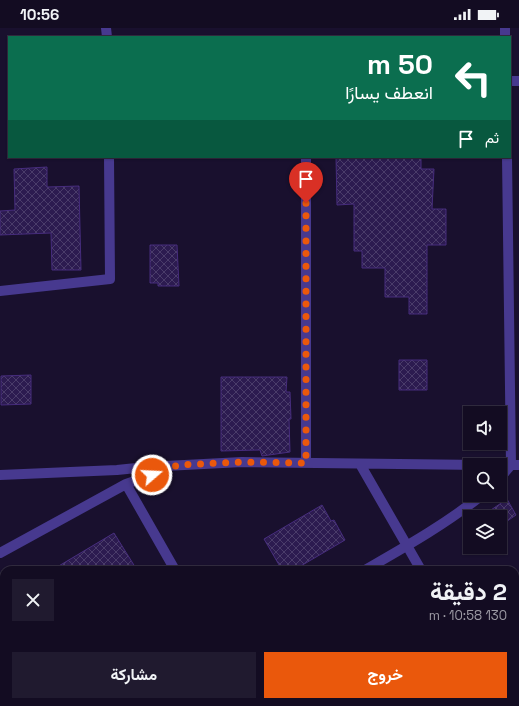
<!DOCTYPE html>
<html lang="ar">
<meta charset="utf-8">
<style>
body{margin:0;font-family:"Space Grotesk",Vazirmatn,sans-serif;background:#201a2f;color:#f1f3f6;direction:rtl;height:100vh;display:flex;flex-direction:column;font-size:15px;white-space:nowrap}
*{box-sizing:border-box;margin:0}
p{font-size:13px;color:#9d9ba5}
.icon{flex:none;width:22px;height:22px;fill:none;stroke:currentColor;stroke-width:2;stroke-linecap:round;stroke-linejoin:round}
.map{position:relative;flex:1;overflow:hidden;direction:ltr}
.panel{position:absolute;left:0px;top:538px;width:519px;height:140px;display:flex;flex-direction:column;background:#130c22;border-radius:12px 12px 0 0;box-shadow:0 1px 3px #0004,0 0 0 1px #322c40;direction:rtl}
.panel>*{flex:none}
.hud{position:absolute;left:8px;top:8px;width:503px;height:122px;border-radius:0px;box-shadow:0 1px 3px #0004,0 0 0 1px #322c40;direction:rtl;background:#0b6e4f;color:#fff;overflow:hidden}
.buttons{position:absolute;left:463px;top:378px;display:grid;gap:8px}
.buttons a{display:grid;place-items:center;width:44px;height:44px;border-radius:0px;background:#130c22;box-shadow:0 1px 3px #0004,0 0 0 1px #322c40;font-size:20px}
.pin{position:absolute;display:grid;place-items:center;width:34px;height:34px;color:#fff;margin:-41px -17px;border-radius:50% 50% 50% 0;rotate:-45deg;box-shadow:0 0 4px #0007}
.pin .icon{rotate:45deg}
.me{position:absolute;width:44px;margin:-22px;rotate:71deg;stroke-linejoin:round;filter:drop-shadow(0 0 3px #0008)}
.turn{display:flex;align-items:center;gap:14px;height:84px;padding:0 12px;font-size:18px}
.turn .icon{width:52px;height:52px;stroke-width:2.5}
.turn b{display:block;font-size:28px;line-height:34px}
.then{display:flex;align-items:center;height:38px;padding:0 12px;background:#0003;gap:8px;font-size:15px}
.round{display:grid;place-items:center;flex:none;width:42px;height:42px;border-radius:0px;background:#201a2f}
.overview{display:flex;align-items:center;justify-content:space-between;height:68px;padding:0 12px}
h1{font-size:24px;font-weight:700;line-height:30px}
.action{display:flex;gap:8px;margin-top:auto;padding:8px 12px}
.action a{flex:1;height:46px;border-radius:0px;background:#ea580c;color:#fff;font-size:16px;font-weight:700;line-height:46px;text-align:center}
.action a+a{background:#201a2f;color:#f1f3f6}
.status{display:flex;justify-content:space-between;align-items:center;height:28px;padding:0 20px;background:#130c22;direction:ltr}
.status svg{height:11px;fill:currentColor}
.map>svg:first-child{display:block}
.building{fill:url(#building-cross-hatch);stroke:#462c7d}
.lines{fill:none;stroke-linecap:round;stroke-linejoin:round}
.street{stroke:#47398f;stroke-width:10}
.route{stroke:#ea580c;stroke-width:7;stroke-dasharray:0 12.6}
</style>
<div class="status"><b>10:56</b><svg viewBox="0 0 49 12"><path d="M0 12V9h3v3zM5 12V6h3v6zM10 12V3h3v9zM15 12V0h3v12zM26 1h20v11H26zM47 4h2v5h-2z"/></svg></div>
<div class="map">
<svg width="519" height="678" viewBox="0 0 519 678">
<defs>
<pattern id="building-cross-hatch" width="8" height="8" patternUnits="userSpaceOnUse"><rect width="8" height="8" fill="#2c1b50"/><path d="M0 0l8 8M0 8l8-8" fill="none" stroke="#4a3c6a"/></pattern>
</defs>
<rect width="100%" height="100%" fill="#19102e"/>
<path class="building" d="M336,129h85v12h13l-2,40h14v36h-19v69h-18v-17h-24v-29h-23v-17h-8v-47l-17,1z
M47,139v20l32,-1 2,84h-29l-1,-37 -51,2v-24l15,-1 -1,-41z
M150,217h27l2,41h-21v-3h-8z
M399,332h28v30h-28z
M31,347v29l-30,1v-29z
M221,349h66l-1,15h4l1,27h-2l1,33 -28,4 -2,-6 -39,1z
M507,471l9,16 -16,11v-9h-8l-4,-5z
M322,477l9,16 3,-1 11,20 -51,30h-12l-18,-31z
M114,505l23,37h-85z"/>
<g class="lines">
<path class="street" d="M106,0l1,9
M505,0v9
M510,53h9
M306,129v306
M0,263l110,-12 -1,-122
M360,436l61,106
M500,437h11l-4,-308
M0,447l117,-5 29,-3 96,-5 240,3
M500,450l11,-13h8
M126,456l49,86
M0,525l126,-69 40,-14
M365,542c40,-23 81,-46 117,-75
M515,658l4,-3
M253,674l2,4
M495,674l2,4
M130,678l6,-4"/>
</g>
<g class="lines">
<path class="route" d="M152,447l26,-10 64,-3 64,1v-260"/>
</g>
</svg>
<div class="buttons">
<a><svg class="icon" aria-label="sound" viewBox="0 0 24 24"><path d="M4 9h4l5-4v14l-5-4H4zM17 9q2 3 0 6"/></svg></a>
<a><svg class="icon" aria-label="search" viewBox="0 0 24 24"><circle cx="10" cy="10" r="6"/><path d="M15 15l6 6"/></svg></a>
<a><svg class="icon" aria-label="layers" viewBox="0 0 24 24"><path d="M12 4l9 5-9 5-9-5zM3 14l9 5 9-5"/></svg></a>
</div>
<div class="pin" style="left:306px;top:175px;background:#d93025"><svg class="icon" aria-label="arrive" viewBox="0 0 24 24"><path d="M6 21V4h12l-3 4 3 4H6"/></svg></div>
<svg class="me" style="left:152px;top:447px" viewBox="-20 -20 40 40"><circle r="17" fill="#ea580c" stroke="#fff" stroke-width="3"/><path d="M0-11L8 9 0 5-8 9z" fill="#fff"/></svg>
<div class="hud">
<div class="turn"><svg class="icon" aria-label="left" viewBox="0 0 24 24"><path d="M17 20v-9H6M10 6l-5 5 5 5"/></svg><div><b>50 m</b>انعطف يسارًا</div></div>
<div class="then">ثم<svg class="icon" aria-label="arrive" viewBox="0 0 24 24"><path d="M6 21V4h12l-3 4 3 4H6"/></svg></div>
</div>
<section class="panel">
<div class="overview"><div><h1>2 دقيقة</h1><p>130 m · 10:58</p></div><a class="round"><svg class="icon" aria-label="close" viewBox="0 0 24 24"><path d="M6 6l12 12M18 6L6 18"/></svg></a></div>
<div class="action"><a>خروج</a><a>مشاركة</a></div>
</section>
</div>
